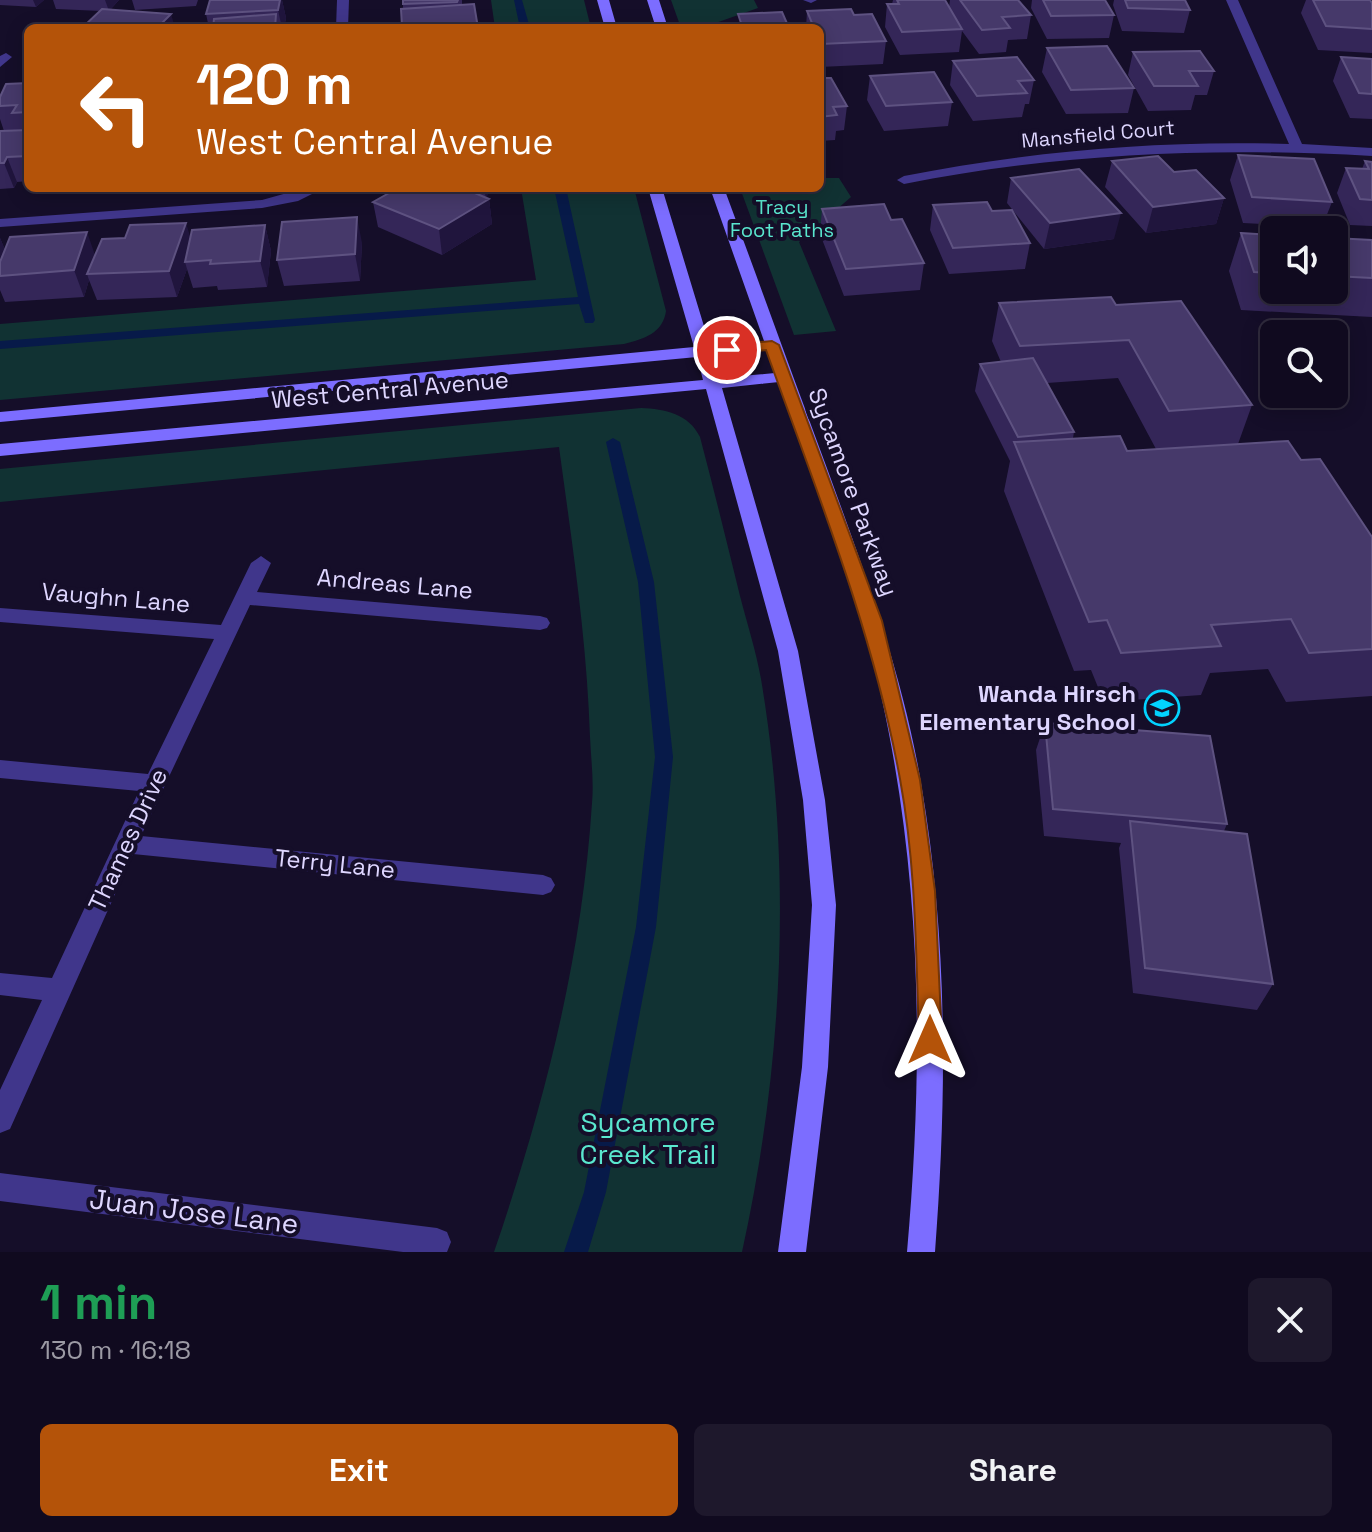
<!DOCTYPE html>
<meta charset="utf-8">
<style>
body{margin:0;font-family:"Space Grotesk",sans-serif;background:#1e182c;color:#f1f3f6;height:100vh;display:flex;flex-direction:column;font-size:30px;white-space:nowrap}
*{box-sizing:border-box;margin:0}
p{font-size:26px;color:#9c9aa4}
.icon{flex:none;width:44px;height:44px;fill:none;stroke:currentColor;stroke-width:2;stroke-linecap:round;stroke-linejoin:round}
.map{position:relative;height:1252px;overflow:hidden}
.panel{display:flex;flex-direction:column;background:#100a1f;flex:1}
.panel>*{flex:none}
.top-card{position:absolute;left:24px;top:24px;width:800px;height:168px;border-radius:12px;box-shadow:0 4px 20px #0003,0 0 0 2px #302b3d;background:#b45309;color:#fff;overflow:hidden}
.controls{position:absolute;left:1260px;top:216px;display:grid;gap:16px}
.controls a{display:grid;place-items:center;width:88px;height:88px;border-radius:12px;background:#100a1f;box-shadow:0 4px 20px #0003,0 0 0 2px #302b3d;font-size:40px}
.pin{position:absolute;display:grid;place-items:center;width:68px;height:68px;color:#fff;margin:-34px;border:4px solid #fff;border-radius:50%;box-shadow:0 2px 8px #0007}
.me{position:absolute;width:88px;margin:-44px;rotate:0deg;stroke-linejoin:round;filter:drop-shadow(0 0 6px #0008)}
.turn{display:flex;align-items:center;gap:28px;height:168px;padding:0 40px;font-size:36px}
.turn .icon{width:104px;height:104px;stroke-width:2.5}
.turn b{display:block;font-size:56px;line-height:68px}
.round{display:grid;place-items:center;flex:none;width:84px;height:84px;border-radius:12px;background:#1e182c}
.summary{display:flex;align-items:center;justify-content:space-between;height:136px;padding:0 40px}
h1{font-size:48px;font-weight:700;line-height:60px;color:#1e9e55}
.button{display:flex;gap:16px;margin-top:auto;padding:16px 40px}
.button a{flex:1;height:92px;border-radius:12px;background:#b45309;color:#fff;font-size:32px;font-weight:700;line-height:92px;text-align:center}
.button a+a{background:#1e182c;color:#f1f3f6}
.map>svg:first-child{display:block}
.green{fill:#113233}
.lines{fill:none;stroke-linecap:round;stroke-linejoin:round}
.stream{fill:#071a49;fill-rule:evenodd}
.street{fill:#40368b;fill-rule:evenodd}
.secondary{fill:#7c6dff;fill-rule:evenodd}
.wall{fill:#342658;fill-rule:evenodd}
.shaded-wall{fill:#20153d}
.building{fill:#46396a;stroke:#5e5281;stroke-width:2}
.route{fill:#b45309;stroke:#753606;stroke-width:2}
.labels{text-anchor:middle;stroke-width:8;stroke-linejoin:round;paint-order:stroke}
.far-street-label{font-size:20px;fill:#ded6ff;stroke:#150e29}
.far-park-label{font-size:20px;fill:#5ae7cf;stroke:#150e29}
.street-label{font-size:24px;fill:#ded6ff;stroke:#150e29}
.poi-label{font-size:24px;font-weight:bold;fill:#ded6ff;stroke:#150e29;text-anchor:end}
.near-park-label{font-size:28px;fill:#5ae7cf;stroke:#150e29}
.near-street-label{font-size:28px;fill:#ded6ff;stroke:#150e29}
</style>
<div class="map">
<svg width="1372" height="1252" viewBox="0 0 1372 1252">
<rect width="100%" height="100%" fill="#150e29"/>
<path class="green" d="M491,0h93l7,28h-96z
M671,0h83l4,8 -48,17 1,3h-30z
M820,178h19l12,19 -52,45 37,89 -42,4 -54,-147h80z
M521,188h113l32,123c-3,22 -22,28 -42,33l-624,56v-76l536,-44z
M641,408c24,1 48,6 59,29 14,53 27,106 40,159 7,27 16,55 21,83 32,188 22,387 -19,573h-248c50,-147 88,-293 98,-449 2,-22 -1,-44 -2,-66 -3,-97 -18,-194 -31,-290l-559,55v-33z"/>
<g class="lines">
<path class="stream" d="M514,0h8l8,28h-10z
M554,188h12l29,132 -2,3h-8l-6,-19 -579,45v-8l578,-44z
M613,438l7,4 34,140 19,175 -17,170 -50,265 -18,60h-24l20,-60 52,-265 19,-170 -17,-175 -32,-140z"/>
<path class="street" d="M337,0h12l-1,28h-12z
M803,0h14l-6,3z
M1226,0h12l64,144 70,4v8c-158,-9 -312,-3 -468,28l-7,-4 7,-4c128,-25 255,-36 385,-32z
M6,53l6,4 -12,10v-11z
M305,188h19l-26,13 -36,7 -262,19v-8l262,-19z
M261,556l10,7 -14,29 283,24 7,2 3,5 -3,5 -7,2 -290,-25 -109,231 402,39 8,3 4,7 -4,7 -8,3 -410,-41 -123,275 -10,4v-43l42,-90 -42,-5v-22l52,5 87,-187 -139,-13v-18l148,14 66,-135 -214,-17v-14l221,17 30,-62z
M0,1173l437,55 10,4 4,10 -4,10h-44l-403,-51z"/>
<path class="secondary" d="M597,0h12l8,28h-12z
M647,0h12l9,28h-12z
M648,188h14l48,158 54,-5 -54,-153h14c35,94 69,189 104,283 37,102 75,204 93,312 27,155 26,312 14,469h-28c19,-216 14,-419 -44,-630 -7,-27 -18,-53 -28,-80 -19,-53 -37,-106 -56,-160l-57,6 76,263 27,149 11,105 -8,162 -22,185h-28l24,-185 10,-162 -9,-105 -25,-149 -72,-262 -706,67v-12l703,-64 -6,-23 -697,65v-10l694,-65zM767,350l8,23 -56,5 -6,-23z"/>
</g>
<path class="wall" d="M0,0h44l-8,7 -36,-2z
M53,0h66l-9,10 65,18h-91v-2l17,-15 -45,-2z
M132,0h66l-2,6 -61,4z
M282,0l4,18 -2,10h-75l-3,-14z
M403,0h59v5l16,23h-76l-1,-19 2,-1z
M893,0h52l4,7 1,-7h68l13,15 -4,24 -19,1 -2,12 -27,2 -17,-23 -3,21 -59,3 -15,-28 2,-23h5z
M1032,0h73l9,15 -5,23 -62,1 -16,-31z
M1114,0h71l5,10 -6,23 -62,-2 -9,-26z
M1306,0h64l2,3v50l-54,-3 -17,-37z
M807,11l47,4 32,26 -3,23 -63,3v-39h-14z
M1047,48l87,40 -6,25 -62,1 -24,-42z
M1133,52l81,19 -7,24h-12l-4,15 -43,1 -20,-36z
M1341,57l31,2v60l-22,-1 -17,-37z
M953,61l81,19 -5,24h-4l-3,13 -49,4 -23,-36z
M870,76l82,26 -4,24 -64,5 -17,-31z
M820,78l27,28 -3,24 -8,1 -1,9 -15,1z
M28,83v98l-11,1 -3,6 -14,1v-58h4l-4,-12v-22z
M1238,155l94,47 -10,25 -79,-4 -13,-43z
M1112,161l62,11 50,26 -8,26 -70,9 -41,-46z
M1365,161l7,1v64l-22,-1 -13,-32 9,-25 16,1z
M1011,178l103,61 -70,10 -37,-46z
M398,188h93l-5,9 3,2 3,25 -50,31 -64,-28 -5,-25z
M933,205l59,6 38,32 -5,26 -76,5 -19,-44z
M822,209l69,11 33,43 -4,27 -76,6 -24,-62z
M265,225l6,26 -4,36 -49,3 -1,-4 -24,2 -6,-19 -10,28 -80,3 -8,-20 -5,17 -79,5 -5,-12v-52l5,12 90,5 95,-18z
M1241,233l33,2v55h60v-52l38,2v77l-131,-7 -12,-39z
M362,243l-2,38 -76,5 -7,-26z
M999,303l117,2 136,100 -14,39 63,16 71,77v159l-86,6 -18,-33 -58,4 -9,22 -97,7 -13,-32 -17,1 -70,-180 6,-30 -35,-70 5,-27 21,-2 -9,-21zM1118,378l38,71 -29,2 -54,-13 1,-6 -27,-49z
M1045,723l182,101 -3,7 49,153 -16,26 -124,-17 -14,-145 2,-5 -77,-7 -8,-86z"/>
<path class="shaded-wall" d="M33,0h11l-8,7z
M105,0h14l-10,11z
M280,0h2l4,18 -2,10h-2l-4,-18z
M171,14l4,14h-18z
M7,157l10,25 -3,6 -10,-25z
M484,188h7l-5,11z
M1224,198l-8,26 -70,9 7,-26z
M489,199l3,25 -50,31 -3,-26z
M1121,213l-7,26 -70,10 6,-26z
M357,217l5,26 -2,38 -5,-27z
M186,223l8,26 -9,13 2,7 -10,28 -8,-26z
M265,225l6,26 -4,36 -7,-26z
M87,232l9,26 -9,16 2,6 -5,17 -10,-27z
M0,238l11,26 -11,12z"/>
<path class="building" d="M210,0h70l-2,10 -72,4z
M403,0h55l-1,2 -54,2z
M897,0h48l17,29 -60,3 -15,-28h12z
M960,0h58l13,15 -29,2 8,11 -28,2z
M1043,0h62l9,15 -63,1z
M1125,0h60l5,10 -62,-2z
M1313,0h57l2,3v26l-46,-3z
M474,4l4,24h-55v-4l-21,2 -1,-17z
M102,9l69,5 -14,14h-57l-16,-2z
M851,9l3,6 18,-1 14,27 -65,3 -1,-16h-6l-7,-17z
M782,12l7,16h-61l-1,-2h15l-4,-12z
M276,14l-1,14h-62l1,-9z
M1107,46l27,42 -63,2 -24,-42z
M1200,51l14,20h-25l9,15h-44l-21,-34z
M1017,57l17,23 -16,1 9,12 -50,3 -24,-35z
M1341,57l31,2v35l-13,-1z
M934,72l18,30 -66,4 -16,-30z
M820,78h11l16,28 -14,1 4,8 -17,2z
M28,83v29l-16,1 5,-8 -17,1v-9l6,-13z
M28,130v26l-21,1 -3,6h-4v-32z
M1238,155l76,4 18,43 -80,-5z
M1158,156l16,16 22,-2 28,28 -71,9 -41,-46z
M1365,161l7,1v38l-12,-1 -14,-31 23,1z
M1079,169l42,44 -71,10 -39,-45z
M398,188h65l26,11 -50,30 -66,-27z
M987,202l5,9 20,-1 18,33 -77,5 -20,-43z
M884,204l7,16 11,-1 22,44 -78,6 -24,-60z
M357,217l-2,37 -78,6 5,-38z
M186,223l-17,48 -82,3 15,-35 23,-1 5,-13z
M265,225l-5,36 -50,3 1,-4 -26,2 7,-32z
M87,232l-13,38 -74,6v-14l10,-25z
M1241,233l33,2v38l-20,-1z
M1334,238l38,2v38l-38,-2z
M1111,297l5,8 65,-4 71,104 -83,6 -40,-71 -109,6 -21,-43z
M1033,358l41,74 -56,5 -38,-73z
M1120,436l7,15 161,-10 13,19 19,-1 52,78v112l-63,4 -18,-34 -80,6 10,21 -100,7 -14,-33 -18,2 -75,-180z
M1045,723l165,13 17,88 -174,-15z
M1130,821l117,13 26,150 -128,-16z"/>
<path class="route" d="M772,341l7,4 103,276 38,159 15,111 7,149 -3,8 -9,3 -8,-3 -3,-8c-3,-87 -3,-175 -19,-261 -27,-148 -83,-287 -134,-429l-39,4 -8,-4 8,-5z"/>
<defs>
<g id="school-ring" transform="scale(1.8)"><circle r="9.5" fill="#150e29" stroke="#02d2ff" stroke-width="1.5"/><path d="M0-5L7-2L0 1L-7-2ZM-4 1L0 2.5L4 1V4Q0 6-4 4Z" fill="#02d2ff"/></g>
</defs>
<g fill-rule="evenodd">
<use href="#school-ring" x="1162" y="708"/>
</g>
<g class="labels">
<g class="far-street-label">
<text transform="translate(1098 134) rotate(-5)" y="7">Mansfield Court</text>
</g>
<g class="far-park-label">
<text x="782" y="214">Tracy<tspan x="782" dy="23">Foot Paths</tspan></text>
</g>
<g class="street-label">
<text transform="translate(390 390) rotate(-5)" y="8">West Central Avenue</text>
<text transform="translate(853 492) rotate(70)" y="8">Sycamore Parkway</text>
<text transform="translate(395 584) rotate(5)" y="8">Andreas Lane</text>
<text transform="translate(116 598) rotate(5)" y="8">Vaughn Lane</text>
<text transform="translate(128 840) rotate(-65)" y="8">Thames Drive</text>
<text transform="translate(335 864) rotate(6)" y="8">Terry Lane</text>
</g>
<g class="poi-label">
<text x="1136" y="702">Wanda Hirsch<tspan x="1136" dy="28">Elementary School</tspan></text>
</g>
<g class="near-park-label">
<text x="648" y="1132">Sycamore<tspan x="648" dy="32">Creek Trail</tspan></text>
</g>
<g class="near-street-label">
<text transform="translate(194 1211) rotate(7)" y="10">Juan Jose Lane</text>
</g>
</g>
</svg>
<div class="controls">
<a><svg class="icon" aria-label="sound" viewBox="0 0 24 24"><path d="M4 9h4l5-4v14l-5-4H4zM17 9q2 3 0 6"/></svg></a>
<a><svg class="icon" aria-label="search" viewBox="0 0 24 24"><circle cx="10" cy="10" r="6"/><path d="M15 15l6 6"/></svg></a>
</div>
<div class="pin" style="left:727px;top:350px;background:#d93025"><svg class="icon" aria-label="arrive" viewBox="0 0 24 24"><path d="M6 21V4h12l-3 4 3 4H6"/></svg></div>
<svg class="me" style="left:930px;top:1040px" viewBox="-20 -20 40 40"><path d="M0-17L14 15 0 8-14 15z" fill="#b45309" stroke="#fff" stroke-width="4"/></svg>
<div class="top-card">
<div class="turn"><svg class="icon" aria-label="left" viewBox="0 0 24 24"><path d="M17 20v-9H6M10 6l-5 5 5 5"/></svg><div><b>120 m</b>West Central Avenue</div></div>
</div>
</div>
<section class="panel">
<div class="summary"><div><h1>1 min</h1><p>130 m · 16:18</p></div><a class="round"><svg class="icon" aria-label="close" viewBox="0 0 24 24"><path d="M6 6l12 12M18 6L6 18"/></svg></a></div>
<div class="button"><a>Exit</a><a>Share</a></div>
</section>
